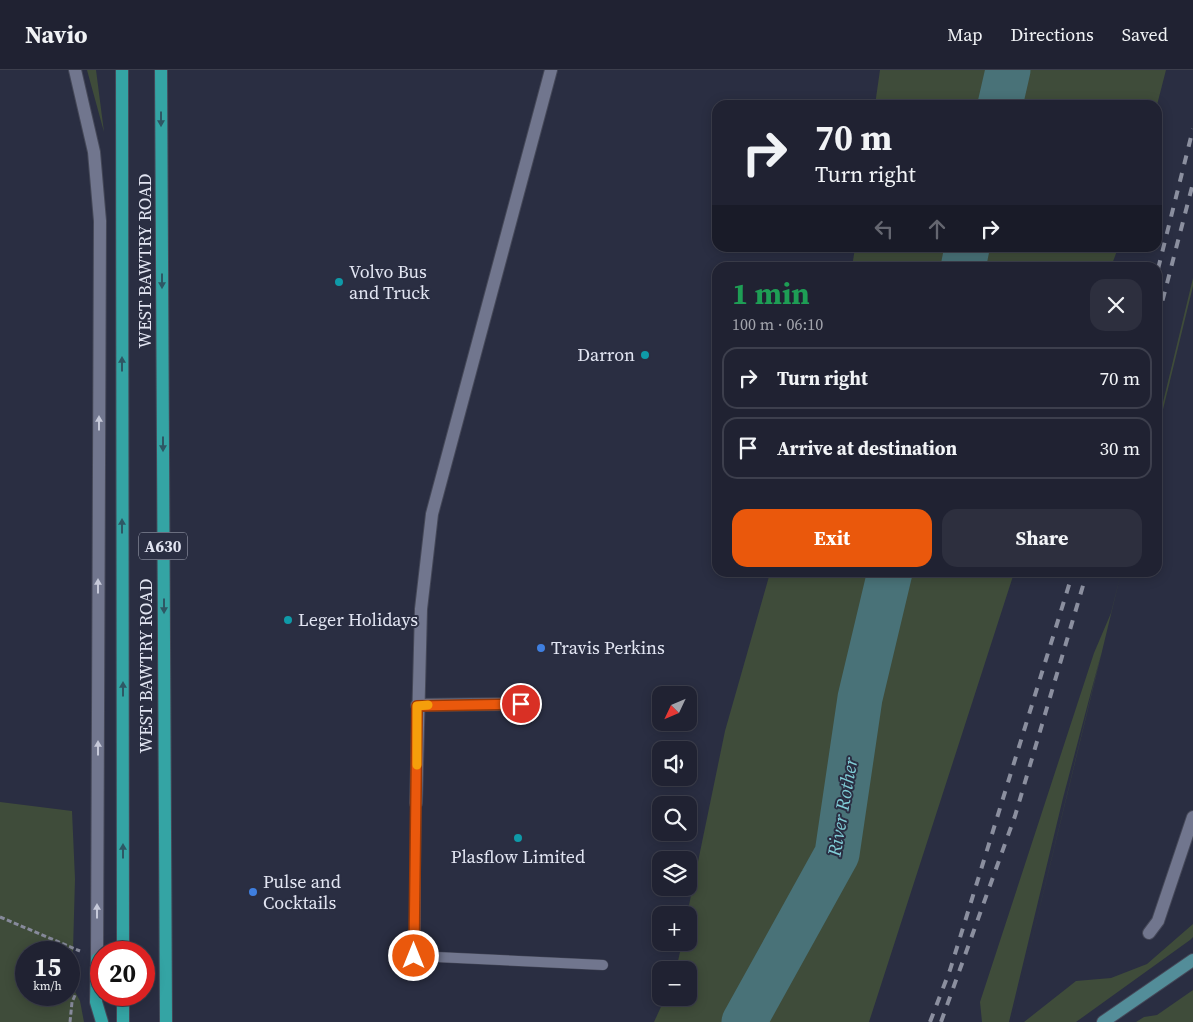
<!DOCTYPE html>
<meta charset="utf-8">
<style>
body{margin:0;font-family:"Source Serif 4",serif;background:#2d2f3e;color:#f1f3f6;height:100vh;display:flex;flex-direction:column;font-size:19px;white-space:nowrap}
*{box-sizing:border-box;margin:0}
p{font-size:16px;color:#a2a4ac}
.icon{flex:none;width:28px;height:28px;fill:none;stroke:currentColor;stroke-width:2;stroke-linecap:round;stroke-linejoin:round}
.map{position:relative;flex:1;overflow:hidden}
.sheet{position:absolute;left:712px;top:192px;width:450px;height:315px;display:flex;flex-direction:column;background:#202232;border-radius:15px;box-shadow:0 2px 12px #0003,0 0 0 1px #3d3f4d}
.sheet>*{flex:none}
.top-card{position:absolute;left:712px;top:30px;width:450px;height:152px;border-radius:15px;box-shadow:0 2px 12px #0003,0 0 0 1px #3d3f4d;background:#202232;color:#f1f3f6;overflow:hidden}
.needle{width:32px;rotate:226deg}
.tools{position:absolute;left:652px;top:616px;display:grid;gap:10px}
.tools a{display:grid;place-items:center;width:45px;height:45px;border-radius:10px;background:#202232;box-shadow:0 2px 12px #0003,0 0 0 1px #3d3f4d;font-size:25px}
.speed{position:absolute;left:15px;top:871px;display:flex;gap:10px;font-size:25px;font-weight:700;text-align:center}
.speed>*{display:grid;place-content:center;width:65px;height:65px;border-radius:50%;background:#202232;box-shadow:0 2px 12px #0003,0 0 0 1px #3d3f4d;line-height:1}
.speed small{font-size:12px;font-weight:400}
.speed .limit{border:8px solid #d22;background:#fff;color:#111}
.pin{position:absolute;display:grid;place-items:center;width:42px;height:42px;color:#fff;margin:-21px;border:2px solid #fff;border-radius:50%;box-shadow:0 1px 5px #0007}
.me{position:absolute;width:55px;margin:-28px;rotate:0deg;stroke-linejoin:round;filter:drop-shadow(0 0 4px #0008)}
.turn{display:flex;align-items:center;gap:18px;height:105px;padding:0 20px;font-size:22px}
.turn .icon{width:65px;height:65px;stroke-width:2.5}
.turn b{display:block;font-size:35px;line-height:42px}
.lanes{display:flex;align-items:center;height:48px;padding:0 20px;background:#0003;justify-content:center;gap:25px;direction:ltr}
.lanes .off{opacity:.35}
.round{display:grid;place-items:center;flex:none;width:52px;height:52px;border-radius:15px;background:#2d2f3e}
.overview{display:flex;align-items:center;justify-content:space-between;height:85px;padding:0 20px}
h1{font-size:30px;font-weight:700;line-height:38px;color:#1e9e55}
.primary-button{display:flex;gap:10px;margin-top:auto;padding:10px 20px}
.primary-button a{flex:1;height:58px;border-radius:15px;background:#ea580c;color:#fff;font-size:20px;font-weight:700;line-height:58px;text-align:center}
.primary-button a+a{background:#2d2f3e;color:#f1f3f6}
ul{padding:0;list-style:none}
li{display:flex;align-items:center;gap:15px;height:62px;margin:0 10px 8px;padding:0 10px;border:2px solid #3d3f4d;border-radius:15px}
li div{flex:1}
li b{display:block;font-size:19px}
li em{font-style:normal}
header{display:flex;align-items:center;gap:30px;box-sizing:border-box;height:70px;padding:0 25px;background:#202232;border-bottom:1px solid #3d3f4d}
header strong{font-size:24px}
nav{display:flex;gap:28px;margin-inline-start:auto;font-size:18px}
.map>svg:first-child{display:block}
.green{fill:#3f4c3a;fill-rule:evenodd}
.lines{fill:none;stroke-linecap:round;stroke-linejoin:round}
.river{stroke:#497278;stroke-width:45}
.lane-casing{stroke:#454858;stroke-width:11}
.street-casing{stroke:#454858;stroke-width:14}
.secondary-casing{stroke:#454858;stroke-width:14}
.primary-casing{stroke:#454858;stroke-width:14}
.path{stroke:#878a9b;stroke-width:3;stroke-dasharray:5 2.5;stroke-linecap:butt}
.lane{stroke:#71768e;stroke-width:10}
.street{stroke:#71768e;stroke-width:12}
.secondary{stroke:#538d99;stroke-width:12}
.primary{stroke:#34a4a4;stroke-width:12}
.rail{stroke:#8b8f9f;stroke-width:4;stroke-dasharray:9 9;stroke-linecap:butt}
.oneway{fill:#2e5764}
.oneway2{fill:#c6c9d9}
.route-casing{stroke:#983908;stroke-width:12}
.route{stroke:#ea580c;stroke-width:9}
.slow{stroke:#f59e0b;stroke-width:9}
.culture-dot{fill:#0f9aa8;stroke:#2a2e42;stroke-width:2}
.shop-dot{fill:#3f7fe0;stroke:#2a2e42;stroke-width:2}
.labels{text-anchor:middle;stroke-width:4;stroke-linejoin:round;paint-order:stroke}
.shield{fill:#2a2e42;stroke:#abaebd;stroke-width:1}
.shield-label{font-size:16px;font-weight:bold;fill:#e2e5f2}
.street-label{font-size:18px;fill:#e2e5f2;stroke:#2a2e42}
.poi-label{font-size:18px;fill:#e2e5f2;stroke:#2a2e42;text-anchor:start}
.water-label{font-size:19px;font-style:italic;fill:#81ced8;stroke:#2a2e42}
</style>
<header>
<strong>Navio</strong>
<nav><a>Map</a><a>Directions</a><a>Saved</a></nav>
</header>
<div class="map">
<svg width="1193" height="952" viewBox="0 0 1193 952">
<rect width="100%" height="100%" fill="#2a2e42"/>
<path class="green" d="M87,0h9l8,62z
M880,0h286l-9,35h-282z
M855,178h263l-7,19h-259z
M1193,208v8l-35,144v-7z
M770,503h244l-145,449h-215l11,-24h24v-28h-13l6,-27 7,-1 -2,-27 38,-184z
M1121,503l-109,449 89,-368 -38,144 -54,224h-27l-2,-20 114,-349 17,-40z
M0,732l72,9 3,68 -3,107 8,15 4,21h-84zM69,882v43h-43v-43z
M1193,854v13l-3,3 -114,82h-52l52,-41 35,-3 36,-14z
M1193,920v32h-57l8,-5 13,-2z"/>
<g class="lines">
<path class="river" d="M1000,35l8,-35
M963,198l4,-20
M744,952l93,-168 23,-156 30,-126"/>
<g class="lane-casing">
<path id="lane" d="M416,733l-1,153 188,9"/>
</g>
<g class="street-casing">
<path id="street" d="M75,0l19,82 6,69 -3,738
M417,635l104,-1
M416,733l5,-194 11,-95 119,-444
M1149,863l9,-12 35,-104"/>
</g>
<g class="secondary-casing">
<path id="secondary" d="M1103,952l90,-62"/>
</g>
<g class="primary-casing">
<path id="primary" d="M122,0l1,882
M161,0l5,952
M97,889l-1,43 6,20
M123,925v27"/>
</g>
<path class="path" d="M0,847l80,34
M70,952l2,-20 4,-9"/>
<use href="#lane" class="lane"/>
<use href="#street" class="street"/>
<use href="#secondary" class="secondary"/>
<use href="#primary" class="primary"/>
<path class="rail" d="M1158,199l35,-140
M1158,248l35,-135
M930,952l20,-52 123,-398
M941,952l74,-206 72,-244"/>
</g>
<defs><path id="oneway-solid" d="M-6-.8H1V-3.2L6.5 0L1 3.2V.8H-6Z" transform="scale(1.25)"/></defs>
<g class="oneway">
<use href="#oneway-solid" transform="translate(161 49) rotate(90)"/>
<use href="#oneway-solid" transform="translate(162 211) rotate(90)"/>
<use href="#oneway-solid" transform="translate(122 294) rotate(-90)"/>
<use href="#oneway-solid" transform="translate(163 374) rotate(90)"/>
<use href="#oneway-solid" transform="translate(122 456) rotate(-90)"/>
<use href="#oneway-solid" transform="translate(164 536) rotate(90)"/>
<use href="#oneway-solid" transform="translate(123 619) rotate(-90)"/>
<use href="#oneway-solid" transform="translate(123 781) rotate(-90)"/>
</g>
<g class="oneway2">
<use href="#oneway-solid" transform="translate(99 353) rotate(-90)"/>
<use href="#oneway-solid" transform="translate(98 516) rotate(-90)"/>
<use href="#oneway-solid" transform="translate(98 678) rotate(-90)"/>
<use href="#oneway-solid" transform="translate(97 841) rotate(-90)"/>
</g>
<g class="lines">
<g class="route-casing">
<path id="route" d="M414,886l3,-250 104,-2"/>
</g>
<use href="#route" class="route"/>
<path class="slow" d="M417,695v-59l11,-1"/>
</g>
<g class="culture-dot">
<circle cx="339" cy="212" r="5"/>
<circle cx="645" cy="285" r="5"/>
<circle cx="288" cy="550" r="5"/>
<circle cx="518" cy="768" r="5"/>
</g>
<g class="shop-dot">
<circle cx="541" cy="578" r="5"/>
<circle cx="253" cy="822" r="5"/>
</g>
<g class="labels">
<rect class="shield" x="139" y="462.5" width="48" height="27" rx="4"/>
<g class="shield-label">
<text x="163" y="482">A630</text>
</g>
<g class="street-label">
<text transform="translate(145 191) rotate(-90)" y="6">WEST BAWTRY ROAD</text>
<text transform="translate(146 596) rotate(-90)" y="6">WEST BAWTRY ROAD</text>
</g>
<g class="poi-label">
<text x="349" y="208">Volvo Bus<tspan x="349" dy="21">and Truck</tspan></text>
<text x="635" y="291" text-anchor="end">Darron</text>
<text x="298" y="556">Leger Holidays</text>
<text x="551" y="584">Travis Perkins</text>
<text x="518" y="793" text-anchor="middle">Plasflow Limited</text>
<text x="263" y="818">Pulse and<tspan x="263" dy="21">Cocktails</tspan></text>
</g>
<g class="water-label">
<text transform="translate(842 737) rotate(-80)" y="7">River Rother</text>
</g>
</g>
</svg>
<div class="tools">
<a><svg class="needle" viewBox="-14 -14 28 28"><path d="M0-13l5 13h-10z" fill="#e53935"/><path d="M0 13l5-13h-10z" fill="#a2a4ac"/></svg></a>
<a><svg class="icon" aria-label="sound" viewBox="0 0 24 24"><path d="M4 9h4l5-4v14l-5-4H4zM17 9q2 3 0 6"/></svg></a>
<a><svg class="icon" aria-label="search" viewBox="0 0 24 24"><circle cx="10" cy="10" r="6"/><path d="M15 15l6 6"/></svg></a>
<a><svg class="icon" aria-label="layers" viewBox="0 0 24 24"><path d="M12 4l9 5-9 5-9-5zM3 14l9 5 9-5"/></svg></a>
<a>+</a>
<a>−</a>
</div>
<div class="speed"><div>15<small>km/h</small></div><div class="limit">20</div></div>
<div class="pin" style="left:521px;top:634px;background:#d93025"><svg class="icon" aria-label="arrive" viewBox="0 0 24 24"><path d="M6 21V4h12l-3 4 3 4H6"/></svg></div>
<svg class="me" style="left:414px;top:886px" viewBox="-20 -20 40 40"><circle r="17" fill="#ea580c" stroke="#fff" stroke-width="3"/><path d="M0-11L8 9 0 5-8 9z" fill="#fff"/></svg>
<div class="top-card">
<div class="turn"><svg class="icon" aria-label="right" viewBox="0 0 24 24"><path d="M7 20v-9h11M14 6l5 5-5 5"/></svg><div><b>70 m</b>Turn right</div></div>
<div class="lanes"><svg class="icon off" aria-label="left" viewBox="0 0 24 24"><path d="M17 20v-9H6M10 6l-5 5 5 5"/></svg><svg class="icon off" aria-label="ahead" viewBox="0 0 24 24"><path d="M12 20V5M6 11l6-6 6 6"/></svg><svg class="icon" aria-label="right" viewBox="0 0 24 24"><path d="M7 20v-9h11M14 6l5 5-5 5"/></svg></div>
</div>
<section class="sheet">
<div class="overview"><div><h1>1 min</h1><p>100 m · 06:10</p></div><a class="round"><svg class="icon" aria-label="close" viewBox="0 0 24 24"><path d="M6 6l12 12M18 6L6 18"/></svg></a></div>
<ul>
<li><svg class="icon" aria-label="right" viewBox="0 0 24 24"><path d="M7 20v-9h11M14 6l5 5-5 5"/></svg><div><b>Turn right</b></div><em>70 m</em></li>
<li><svg class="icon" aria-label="arrive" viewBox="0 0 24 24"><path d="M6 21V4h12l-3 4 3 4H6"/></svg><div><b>Arrive at destination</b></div><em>30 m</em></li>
</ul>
<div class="primary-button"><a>Exit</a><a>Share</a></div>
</section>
</div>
